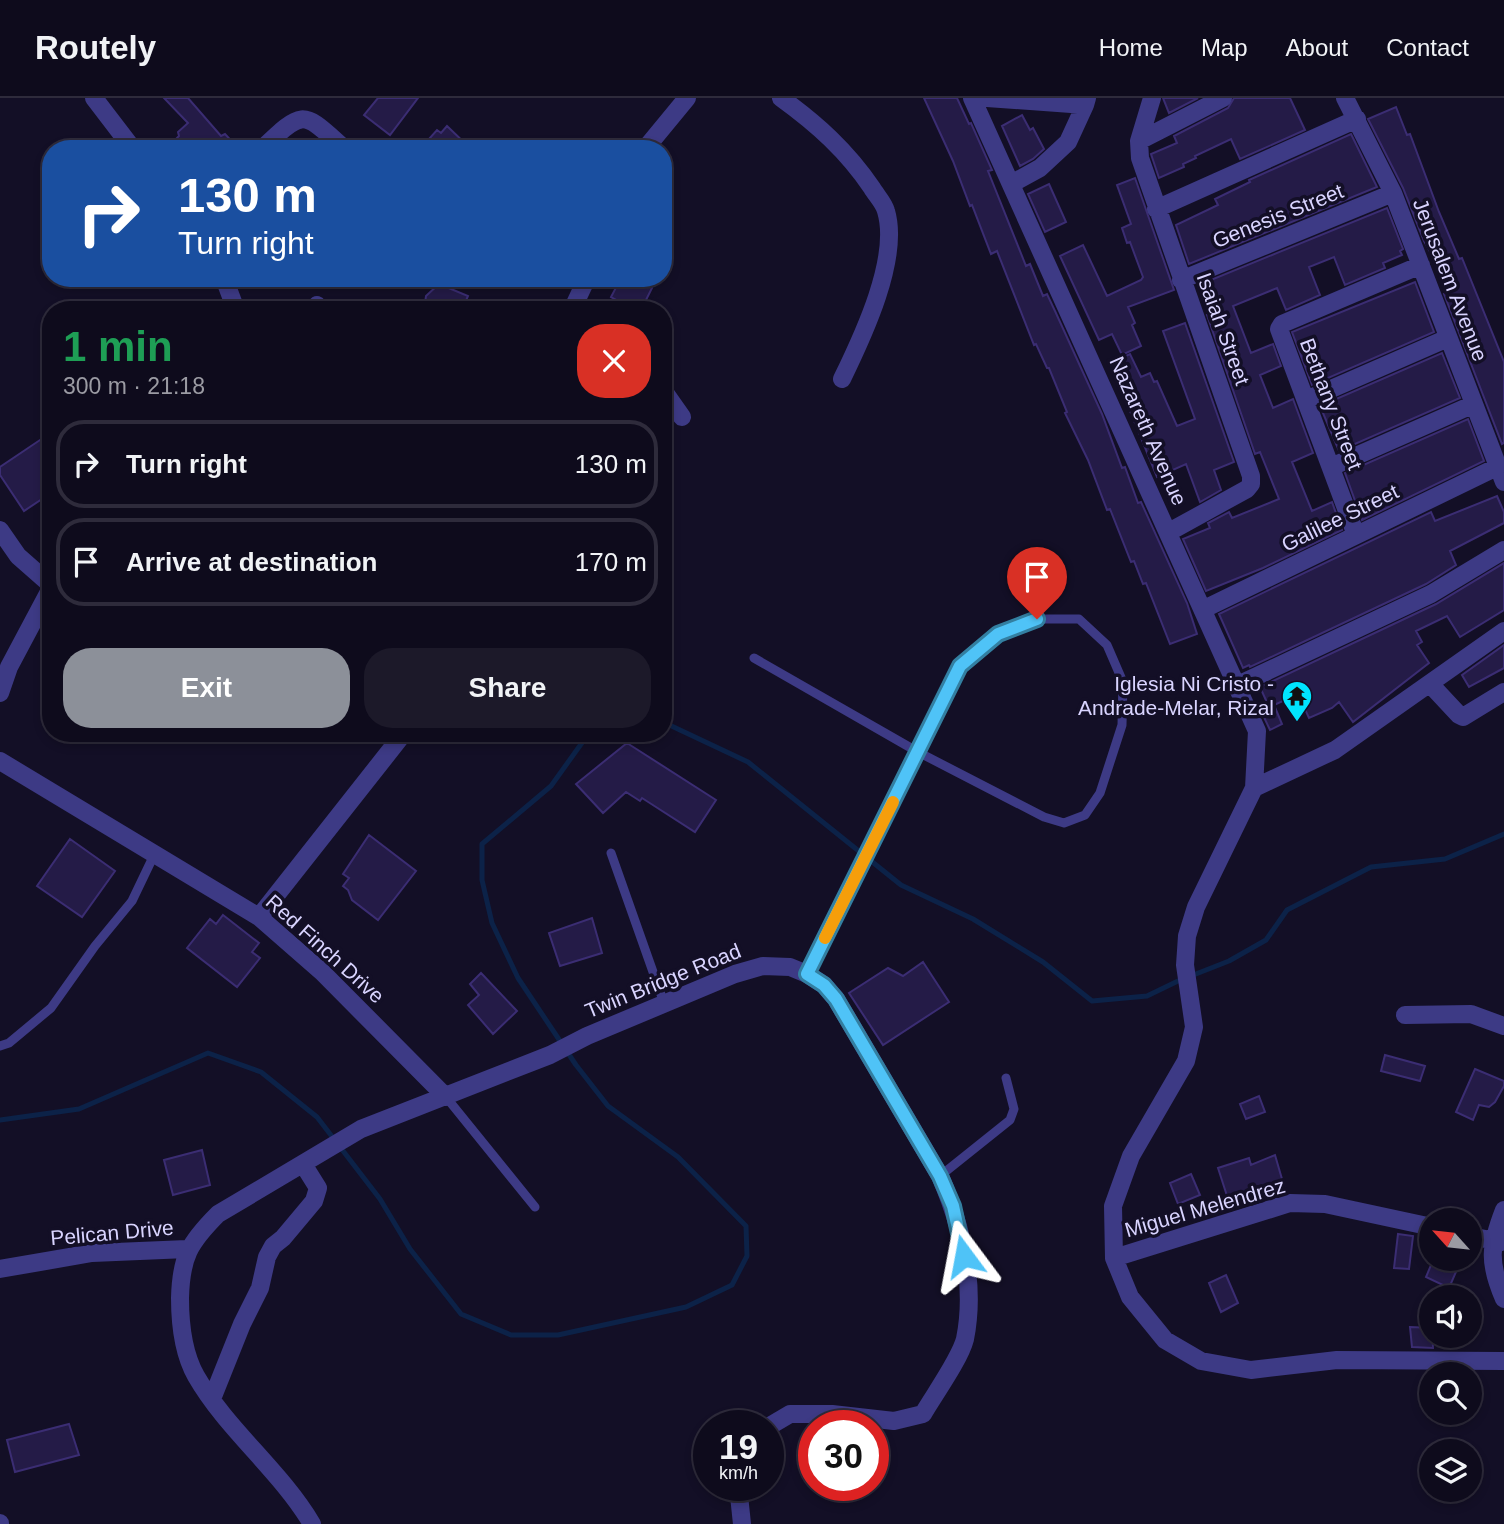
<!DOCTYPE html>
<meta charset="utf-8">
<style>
body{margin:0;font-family:Helvetica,sans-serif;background:#1c1929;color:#f1f3f6;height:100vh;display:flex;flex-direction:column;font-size:26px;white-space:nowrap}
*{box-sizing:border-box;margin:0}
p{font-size:23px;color:#9b9ba3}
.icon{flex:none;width:38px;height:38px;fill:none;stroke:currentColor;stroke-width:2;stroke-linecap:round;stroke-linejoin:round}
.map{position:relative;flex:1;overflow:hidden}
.side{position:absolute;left:42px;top:203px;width:630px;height:441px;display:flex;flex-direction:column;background:#0e0b1c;border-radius:28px;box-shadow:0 4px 10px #0003,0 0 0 2px #2e2b3b}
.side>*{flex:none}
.banner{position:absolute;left:42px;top:42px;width:630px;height:147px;border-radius:28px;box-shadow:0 4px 10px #0003,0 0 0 2px #2e2b3b;background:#1a4fa0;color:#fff;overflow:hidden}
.needle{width:46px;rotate:297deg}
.controls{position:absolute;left:1419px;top:1110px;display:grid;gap:14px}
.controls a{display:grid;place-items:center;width:63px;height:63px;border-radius:50%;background:#0e0b1c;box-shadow:0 4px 10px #0003,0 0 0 2px #2e2b3b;font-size:35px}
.speed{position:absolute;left:693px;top:1312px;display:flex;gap:14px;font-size:35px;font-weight:700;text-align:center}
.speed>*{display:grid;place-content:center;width:91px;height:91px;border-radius:50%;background:#0e0b1c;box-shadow:0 4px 10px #0003,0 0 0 2px #2e2b3b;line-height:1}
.speed small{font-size:18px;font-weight:400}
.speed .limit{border:10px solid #d22;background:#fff;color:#111}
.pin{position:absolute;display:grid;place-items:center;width:60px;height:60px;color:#fff;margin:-72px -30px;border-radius:50% 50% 50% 0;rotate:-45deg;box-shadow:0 0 7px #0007}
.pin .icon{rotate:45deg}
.me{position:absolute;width:77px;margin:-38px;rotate:347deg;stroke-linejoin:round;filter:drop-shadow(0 0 5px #0008)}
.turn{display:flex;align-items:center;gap:24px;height:147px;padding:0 21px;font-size:32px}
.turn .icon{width:91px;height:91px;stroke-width:2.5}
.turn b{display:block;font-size:49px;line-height:60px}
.round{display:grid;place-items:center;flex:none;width:74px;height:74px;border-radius:28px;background:#1c1929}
.summary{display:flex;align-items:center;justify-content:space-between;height:119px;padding:0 21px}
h1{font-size:42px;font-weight:600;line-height:52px;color:#1e9e55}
.primary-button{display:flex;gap:14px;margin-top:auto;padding:14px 21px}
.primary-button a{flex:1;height:80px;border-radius:28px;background:#8c9099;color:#fff;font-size:28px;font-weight:600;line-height:80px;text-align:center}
.primary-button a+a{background:#1c1929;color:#f1f3f6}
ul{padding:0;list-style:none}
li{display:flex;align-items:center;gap:21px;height:88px;margin:0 14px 10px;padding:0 7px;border:4px solid #2e2b3b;border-radius:28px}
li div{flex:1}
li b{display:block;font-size:26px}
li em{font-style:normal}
header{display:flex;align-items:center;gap:42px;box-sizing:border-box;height:98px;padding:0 35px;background:#0e0b1c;border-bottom:2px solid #2e2b3b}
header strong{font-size:33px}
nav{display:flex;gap:38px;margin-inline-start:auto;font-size:24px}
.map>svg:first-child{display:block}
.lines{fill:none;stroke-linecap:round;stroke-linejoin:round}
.stream{stroke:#0c2248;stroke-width:5}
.building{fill:#241b47;stroke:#3b2d73;stroke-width:2}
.service{stroke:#3d3a85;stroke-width:9}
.minor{stroke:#3d3a85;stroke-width:18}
.route-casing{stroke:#337fa1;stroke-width:18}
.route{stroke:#4fc3f7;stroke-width:12}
.slow{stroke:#f59e0b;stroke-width:12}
.labels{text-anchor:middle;stroke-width:7;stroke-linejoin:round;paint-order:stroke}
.street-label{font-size:21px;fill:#d9d4ff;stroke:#130f26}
.poi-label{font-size:21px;fill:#d9d4ff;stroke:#130f26;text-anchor:end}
</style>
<header>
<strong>Routely</strong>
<nav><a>Home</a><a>Map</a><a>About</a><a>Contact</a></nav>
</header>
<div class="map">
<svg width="1504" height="1426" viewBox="0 0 1504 1426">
<rect width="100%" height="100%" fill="#130f26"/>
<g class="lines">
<path class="stream" d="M663,624l85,40 153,123 72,34 70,43 49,39 55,-5 31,-15 51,-20 37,-21 21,-30 84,-43 74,-8 59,-25
M0,1022l79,-11 129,-56 53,19 56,45 63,82 30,50 51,65 50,21h47l128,-28 46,-22 15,-29 -1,-30 -68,-69 -70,-51 -32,-41 -58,-87 -26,-55 -10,-43v-36l69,-58 38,-53"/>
</g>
<path class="building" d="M164,0h24l33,38 4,-2 14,15h-73l13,-13 -1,-4 10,-9z
M378,0h40l-28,37 -26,-20z
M924,0h33l12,26 2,-1 21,47 -4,1 38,95 4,-2 13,32 4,-2 8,17 47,103 20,54 3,-1 13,36 3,-1 46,101 10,31 -27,10 -24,-61 -3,1 -9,-23 -3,1 -21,-53 -3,1 -19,-50 -23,-47 2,-1 -18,-44h-2l-11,-24 -2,1 -37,-94 -6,3 -19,-49 -2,1 -17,-45z
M1163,0h35l-29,15z
M1234,0h56l15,32 -65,29 -9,-20 -36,17 1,2 -13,6 1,3 -25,11 -8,-24 26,-11 -3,-7 54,-28z
M1396,9l11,28 3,-1 29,78 20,47 3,-1 42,104v81l-2,1 -58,-150 3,-2 -14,-35 -9,-16 -21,-53 -35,-69z
M1022,17l8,15 3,-2 11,21 -11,10 -13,7 -18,-40z
M447,28l24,23h-51l17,-19 4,3z
M1351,36l26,53 -188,77 -13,-39 42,-20 -3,-6 35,-17 -1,-2z
M1135,80l39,112 -46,17 7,16 -3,2 9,21 -19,9 -10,-21 -13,6 -39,-84 23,-11 24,51 34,-16 2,-3 -13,-35 -3,1 -5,-15 9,-4 -14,-39z
M1049,86l17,38 -21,10 -17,-38z
M1387,110l16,41 -3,2 2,4 -19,8 2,5 -40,17 -11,-28 -25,10 11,28 -34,15 -9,-22 -44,18 18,47 22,-9 8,22 -21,9 13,33 20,-9 20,54 -21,9 20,49 20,-9 10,28 -79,38 -57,23 -23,-52 27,-11 -2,-5 21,-11 3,6 47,-19 -19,-47 -5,2 -48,-139 6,-2 -12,-29z
M621,180h12l19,10 -11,22h-27l4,-9 -7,-4z
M1415,184l19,50 -122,53 -20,-53z
M439,186l29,12 -6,14h-38l2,-14z
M1185,225l49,139 -20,8 7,20 -21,12 -14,-38 -29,13 -29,-71 4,-2 -19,-42 17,-8 11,23 9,-4 4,9 3,-1 20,45 18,-7 -32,-88z
M1442,255l18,45 -121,53 -19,-45z
M1468,321l16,42 -122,59 -17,-47z
M43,340l8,11v44l-27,18 -24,-36v-8z
M1497,398l7,16v11l-54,28 6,14 -30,19 -176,83 -1,-2 -6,3 -24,-54 212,-102 4,9z
M1504,465v47l-44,27 -13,-21 -31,15 6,11 -5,3 12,18 -76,59 -14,-20 -7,6 -23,10 -11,-24 -24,11 8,19 -12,6 -9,-19 8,-4 -9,-20 176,-83z
M1504,547v23l-35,19 -7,-12z
M627,645l89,57 -21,32 -53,-34 -2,3 -14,-9 -23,21 -27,-29z
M369,737l47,36 -38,49 -26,-20 -4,-10 -5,-4 6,-8 -6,-4z
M70,741l45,32 -33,46 -45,-31z
M223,817l36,28 -7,9 8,6 -23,29 -50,-39 23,-29 6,5z
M592,820l10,35 -42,13 -11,-33z
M923,864l26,40 -66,43 -34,-52 39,-25 15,8z
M481,875l36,38 -24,23 -25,-29 11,-10 -9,-11z
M1385,957l40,11 -5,15 -39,-10z
M1475,971l29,12v5l-9,16 -6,5 -10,-2 -6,15 -17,-8z
M1259,998l6,16 -19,7 -6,-15z
M202,1052l8,35 -37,10 -9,-35z
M1275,1057l9,31 -16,6 -2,-5 -38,12 -10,-31 31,-10 2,7z
M1191,1076l9,21 -22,9 -8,-21z
M1398,1136l15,2 -4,33 -15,-1z
M1434,1160h28l-13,30 -23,-11z
M1226,1177l12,28 -17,9 -12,-29z
M1410,1229l22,1 1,20 -21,-1z
M69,1326l10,31 -64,17 -8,-32z"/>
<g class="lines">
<path class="service" d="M754,560l164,94 42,-86 38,-32 39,-15h42l28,26 16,37 -1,43 -22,68 -15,22 -21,8 -20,-6 -126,-65 -111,222
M611,755l53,150
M0,948l9,-3 42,-35 44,-62 37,-45 23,-48
M446,999l89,110
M940,1078l70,-56 4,-11 -8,-31"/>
<path class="minor" d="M94,0l39,51
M781,0c36,26 66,53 91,90 4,7 12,15 14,23 14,47 -23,125 -44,168
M972,0l285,633 -3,57 -58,119 -9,29 -2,29 9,62 -8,34 -55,95 -18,50 1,52 16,39 35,43 36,21 50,9 86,-10 167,1
M987,0l98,7 2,-7
M1152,0l-13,43 1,17 111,318v8l-4,5 -78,43
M1345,0l48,95 111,289
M1139,43l84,-43
M262,51c43,-41 40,-38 83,0
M645,51l42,-51
M1011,86l29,-16 28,-26 17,-37
M1156,111l201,-90
M224,180l12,32
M1181,182l212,-87
M317,207l3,5
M572,212l15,-32
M663,292l19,27
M1306,302l142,-62
M1331,369l141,-62
M0,432l18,26 33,29
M1356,437l-77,-206 3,-5 139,-59
M1204,511l293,-142
M1238,587l193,-91 73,-44
M1431,587l28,30 4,2 41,-25
M0,595l9,-26 42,-79
M0,663l259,156 63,55 124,125
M1254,690l81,-38 169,-119
M259,819l145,-184
M1405,917l66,-1 33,12
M1504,1112c-14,36 -16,52 0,89
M1470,1138l31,6
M1114,1160l176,-55 35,1 107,23
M0,1171l92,-16 95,-4
M212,1301l30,-75 18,-36 7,-31 6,-11 10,-8 31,-37 4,-13 -15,-24
M738,1388l4,38
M0,1425v1
M312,1426c-32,-54 -85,-94 -116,-148 -13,-23 -16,-52 -16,-78 1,-41 9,-55 38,-84l143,-85 189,-74 37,-19 148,-62 28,-8 27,1 17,7 17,11 12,14 104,177c22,51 36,108 25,163 -5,20 -31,56 -42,75l-29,7 -62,-7h-42l-22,13"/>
</g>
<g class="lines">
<g class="route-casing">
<path id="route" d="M964,1158l-11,-50 -13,-30 -104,-177 -12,-14 -17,-11 153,-308 38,-32 39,-15"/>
</g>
<use href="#route" class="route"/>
<path class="slow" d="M825,840l68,-136"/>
</g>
<defs>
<g id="temple-pin" transform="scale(1.575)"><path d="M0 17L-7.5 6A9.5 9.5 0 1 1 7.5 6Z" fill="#00e5ff" stroke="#130f26"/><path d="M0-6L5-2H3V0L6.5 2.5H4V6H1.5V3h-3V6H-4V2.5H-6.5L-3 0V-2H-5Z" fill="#111"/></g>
</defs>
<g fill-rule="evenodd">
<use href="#temple-pin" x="1297" y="598"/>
</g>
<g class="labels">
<g class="street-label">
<text transform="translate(1278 118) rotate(-22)" y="7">Genesis Street</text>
<text transform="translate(1450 182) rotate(69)" y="7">Jerusalem Avenue</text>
<text transform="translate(1223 231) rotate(70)" y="7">Isaiah Street</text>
<text transform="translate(1331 306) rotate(69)" y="7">Bethany Street</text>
<text transform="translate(1148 333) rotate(66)" y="7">Nazareth Avenue</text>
<text transform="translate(1340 420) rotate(-26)" y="7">Galilee Street</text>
<text transform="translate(325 851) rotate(42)" y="7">Red Finch Drive</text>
<text transform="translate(663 883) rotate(-22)" y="7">Twin Bridge Road</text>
<text transform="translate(1205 1110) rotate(-16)" y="7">Miguel Melendrez</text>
<text transform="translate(112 1135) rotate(-5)" y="7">Pelican Drive</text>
</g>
<g class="poi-label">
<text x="1274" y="593">Iglesia Ni Cristo -<tspan x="1274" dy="24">Andrade-Melar, Rizal</tspan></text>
</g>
</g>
</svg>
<div class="controls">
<a><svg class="needle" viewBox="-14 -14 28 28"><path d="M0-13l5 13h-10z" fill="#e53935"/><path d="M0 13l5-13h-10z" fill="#9b9ba3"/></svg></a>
<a><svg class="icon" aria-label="sound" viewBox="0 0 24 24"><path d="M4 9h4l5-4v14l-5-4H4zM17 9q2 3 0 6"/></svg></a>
<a><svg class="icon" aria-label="search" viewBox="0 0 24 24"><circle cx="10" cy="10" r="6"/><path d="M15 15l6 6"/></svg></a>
<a><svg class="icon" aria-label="layers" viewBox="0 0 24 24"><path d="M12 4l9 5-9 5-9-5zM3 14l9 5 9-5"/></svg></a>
</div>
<div class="speed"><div>19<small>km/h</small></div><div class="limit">30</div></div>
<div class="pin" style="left:1037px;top:521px;background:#d93025"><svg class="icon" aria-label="arrive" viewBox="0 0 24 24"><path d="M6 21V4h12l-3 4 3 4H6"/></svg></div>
<svg class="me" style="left:964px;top:1158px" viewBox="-20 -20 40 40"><path d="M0-17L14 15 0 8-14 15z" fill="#4fc3f7" stroke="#fff" stroke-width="4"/></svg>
<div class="banner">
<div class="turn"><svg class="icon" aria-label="right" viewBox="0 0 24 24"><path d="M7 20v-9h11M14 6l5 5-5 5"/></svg><div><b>130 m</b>Turn right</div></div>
</div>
<section class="side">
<div class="summary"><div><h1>1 min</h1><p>300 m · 21:18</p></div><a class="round" style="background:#d93025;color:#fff"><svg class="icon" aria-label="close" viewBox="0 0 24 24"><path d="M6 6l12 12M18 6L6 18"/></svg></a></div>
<ul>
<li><svg class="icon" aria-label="right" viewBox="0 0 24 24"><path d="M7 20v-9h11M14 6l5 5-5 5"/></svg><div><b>Turn right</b></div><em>130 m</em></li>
<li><svg class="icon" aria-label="arrive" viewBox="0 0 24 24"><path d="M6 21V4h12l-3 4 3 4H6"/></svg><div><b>Arrive at destination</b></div><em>170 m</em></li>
</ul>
<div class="primary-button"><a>Exit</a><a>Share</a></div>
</section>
</div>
